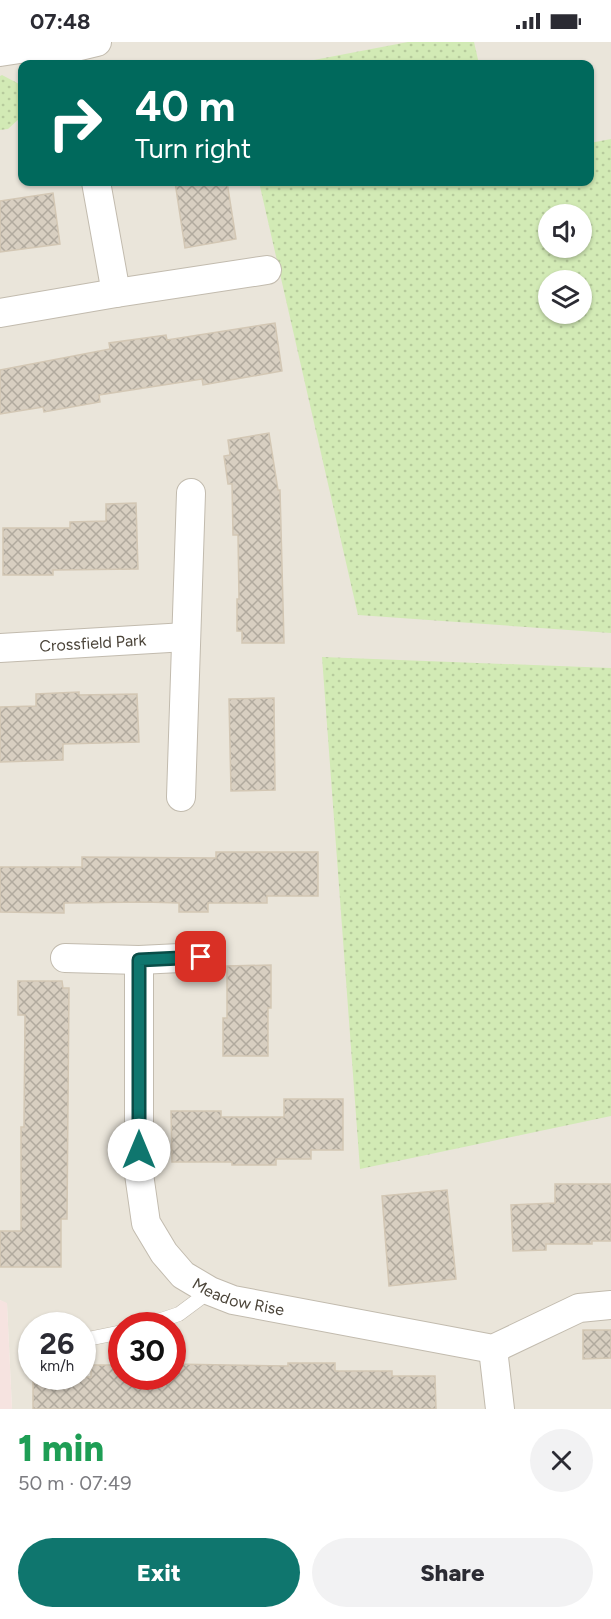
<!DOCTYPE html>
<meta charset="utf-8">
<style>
body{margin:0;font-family:Figtree,sans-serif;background:#f2f2f3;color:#2b2b33;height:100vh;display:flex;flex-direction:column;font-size:22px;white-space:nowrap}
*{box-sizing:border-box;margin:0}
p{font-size:20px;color:#7c7c81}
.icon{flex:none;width:33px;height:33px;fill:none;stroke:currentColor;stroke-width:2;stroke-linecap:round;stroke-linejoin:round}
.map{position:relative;height:1367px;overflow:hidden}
.side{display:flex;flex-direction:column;background:#fff;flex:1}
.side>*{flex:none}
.hud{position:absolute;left:18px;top:18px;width:576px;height:126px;border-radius:12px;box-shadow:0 2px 4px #0004;background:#00695c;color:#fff;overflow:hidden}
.buttons{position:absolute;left:538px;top:162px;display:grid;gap:12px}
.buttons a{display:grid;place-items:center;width:54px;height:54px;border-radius:50%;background:#fff;box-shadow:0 2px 4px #0004;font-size:30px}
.speed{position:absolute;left:18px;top:1270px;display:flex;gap:12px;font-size:30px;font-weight:700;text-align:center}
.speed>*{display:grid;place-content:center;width:78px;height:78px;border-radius:50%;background:#fff;box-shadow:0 2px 4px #0004;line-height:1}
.speed small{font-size:15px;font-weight:400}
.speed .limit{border:9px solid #d22;background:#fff;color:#111}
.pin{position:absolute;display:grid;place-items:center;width:51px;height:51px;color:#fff;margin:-26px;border-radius:12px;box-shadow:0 3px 9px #0006}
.me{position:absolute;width:66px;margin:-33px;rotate:0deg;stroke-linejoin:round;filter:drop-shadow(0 0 4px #0008)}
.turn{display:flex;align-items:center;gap:21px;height:126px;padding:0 18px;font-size:27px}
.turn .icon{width:78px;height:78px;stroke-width:2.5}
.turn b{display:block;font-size:42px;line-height:51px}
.round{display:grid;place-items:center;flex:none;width:63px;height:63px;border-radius:32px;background:#f2f2f3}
.overview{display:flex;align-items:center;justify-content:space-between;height:102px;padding:0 18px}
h1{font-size:36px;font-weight:800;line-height:45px;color:#1e9e55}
.button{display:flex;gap:12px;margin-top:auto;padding:12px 18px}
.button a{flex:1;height:69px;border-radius:36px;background:#0f766e;color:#fff;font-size:24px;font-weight:800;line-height:69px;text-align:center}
.button a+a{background:#f2f2f3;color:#2b2b33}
.status{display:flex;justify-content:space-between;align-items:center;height:42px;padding:0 30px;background:#fff;direction:ltr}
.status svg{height:16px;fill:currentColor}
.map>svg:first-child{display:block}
.residential{fill:#eae5da;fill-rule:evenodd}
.medical{fill:#f6e3e0}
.grass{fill:url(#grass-dots);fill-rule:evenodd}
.building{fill:url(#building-cross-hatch);stroke:#d3c7b4;stroke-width:1.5}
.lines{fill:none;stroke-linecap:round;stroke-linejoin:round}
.service-casing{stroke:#c2bbae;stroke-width:15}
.minor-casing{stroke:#c2bbae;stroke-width:30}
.service{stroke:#fff;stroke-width:14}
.minor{stroke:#fff;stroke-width:28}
.route-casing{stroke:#0a4d48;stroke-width:15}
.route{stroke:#0f766e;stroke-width:10}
.labels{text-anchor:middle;stroke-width:5;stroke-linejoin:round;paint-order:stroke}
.street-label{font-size:16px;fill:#4b4439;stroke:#fff}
</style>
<div class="status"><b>07:48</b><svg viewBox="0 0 49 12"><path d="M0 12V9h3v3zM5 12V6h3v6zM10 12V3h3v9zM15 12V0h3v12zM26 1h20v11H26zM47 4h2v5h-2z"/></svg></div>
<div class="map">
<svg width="611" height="1367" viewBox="0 0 611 1367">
<defs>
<pattern id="grass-dots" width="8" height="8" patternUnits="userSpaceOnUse" patternTransform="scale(1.5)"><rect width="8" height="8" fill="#d2eab5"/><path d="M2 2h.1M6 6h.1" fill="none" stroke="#b6ca9c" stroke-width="1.8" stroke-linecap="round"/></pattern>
<pattern id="building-cross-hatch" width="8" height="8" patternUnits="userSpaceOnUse" patternTransform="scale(1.5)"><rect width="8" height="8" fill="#d8cfc1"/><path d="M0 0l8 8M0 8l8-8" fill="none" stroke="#b1aa9e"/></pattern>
</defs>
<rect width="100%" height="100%" fill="#f6f3ec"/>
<path class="residential" d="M0,0h611v1367h-599l-5,-105 -7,-4zM22,22h568v118h-568zM549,172h33v34h-33zM549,238h33v34h-33zM32,1284h50v51h-50zM122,1284h50v51h-50z"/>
<path class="medical" d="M0,1258l7,3 5,106h-12z"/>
<path class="grass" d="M408,0h66l5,22h-186z
M2,33l19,10 1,31 -14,13 -8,1v-54z
M611,97v494l-253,-18 -99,-433h331v-39zM549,172h33v34h-33zM549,238h33v34h-33z
M322,615l289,11v448l-251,53z"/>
<path class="building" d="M175,140h52l9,57 -51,9z
M53,151l7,51 -60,8v-51z
M275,281l7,48 -79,14 -1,-6 -103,16 1,7 -56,10 -1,-5 -43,7v-44l110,-21 -1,-6 57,-8 1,5z
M269,391l9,57h2l4,153h-42v-12h-5v-32h2l-1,-64h-5l-1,-51h-4l-4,-28 6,-1 -2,-15z
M136,461l2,66 -85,1v5h-50v-47h67v-6l36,-1v-17z
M79,650v3l58,-1 2,48 -76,2v16l-63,2v-55l36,-1v-12z
M274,656l1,92 -44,1 -2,-92z
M216,810h102v44h-51v7h-59v9h-29v-9l-34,-1 -81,1v10l-64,-1v-45h82v-10l134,1z
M271,923v43h-3v48h-45v-38h4v-52z
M18,939h44l1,7h6l-2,231h-6v48h-61v-36h21v-104h3l1,-112h-7z
M284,1057h59v51h-32v9h-35v6h-44v-3h-60l-1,-51h50v6h63z
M555,1142h56v57h-19v3h-46v6l-33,1 -2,-46 44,-2z
M447,1148l9,89 -67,7 -7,-90z
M583,1288h28v28l-28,1z
M288,1321h47v8h57v5h43l1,33h-403v-32h58v-12h31v12h50v-13l116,2z"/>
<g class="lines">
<g class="service-casing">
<path id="service" d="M143,1284l36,-12 31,-23
M83,1298l39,-8"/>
</g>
<g class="minor-casing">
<g id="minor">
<path d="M0,10l33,-5 39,1 25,-6"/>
<path d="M96,140l20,111"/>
<path d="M0,271l116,-20 151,-23"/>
<path id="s1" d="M0,606l186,-11"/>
<path d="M181,755l10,-304"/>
<path d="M65,916l74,2 62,-3"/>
<path id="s2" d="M139,918v214l7,49 18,30 19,22 27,16 23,9 260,49 86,-41 32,-3"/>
<path d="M493,1307l7,60"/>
</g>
</g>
<use href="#service" class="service"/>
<use href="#minor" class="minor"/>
</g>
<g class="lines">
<g class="route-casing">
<path id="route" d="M139,1108v-190l62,-3"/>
</g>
<use href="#route" class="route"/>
</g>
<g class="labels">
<g class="street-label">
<text dy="6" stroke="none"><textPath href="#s1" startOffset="93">Crossfield Park</textPath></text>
<text dy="6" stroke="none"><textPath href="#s2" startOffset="388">Meadow Rise</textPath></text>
</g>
</g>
</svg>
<div class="buttons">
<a><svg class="icon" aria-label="sound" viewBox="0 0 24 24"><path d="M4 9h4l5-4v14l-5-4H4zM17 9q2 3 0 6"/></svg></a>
<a><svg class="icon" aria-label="layers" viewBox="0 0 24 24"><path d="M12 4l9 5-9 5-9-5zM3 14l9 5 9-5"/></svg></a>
</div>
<div class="speed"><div>26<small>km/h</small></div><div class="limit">30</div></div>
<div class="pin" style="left:201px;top:915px;background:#d93025"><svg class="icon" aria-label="arrive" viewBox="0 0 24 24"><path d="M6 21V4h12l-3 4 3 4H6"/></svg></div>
<svg class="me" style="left:139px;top:1108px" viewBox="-20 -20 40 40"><circle r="19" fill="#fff"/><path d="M0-13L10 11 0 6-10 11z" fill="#0f766e"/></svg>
<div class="hud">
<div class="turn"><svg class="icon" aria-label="right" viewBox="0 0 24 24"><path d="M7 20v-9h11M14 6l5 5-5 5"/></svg><div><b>40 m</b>Turn right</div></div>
</div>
</div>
<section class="side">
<div class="overview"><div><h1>1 min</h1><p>50 m · 07:49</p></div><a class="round"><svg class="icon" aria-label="close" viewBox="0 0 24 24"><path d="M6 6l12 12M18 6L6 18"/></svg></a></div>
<div class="button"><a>Exit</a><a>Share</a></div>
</section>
